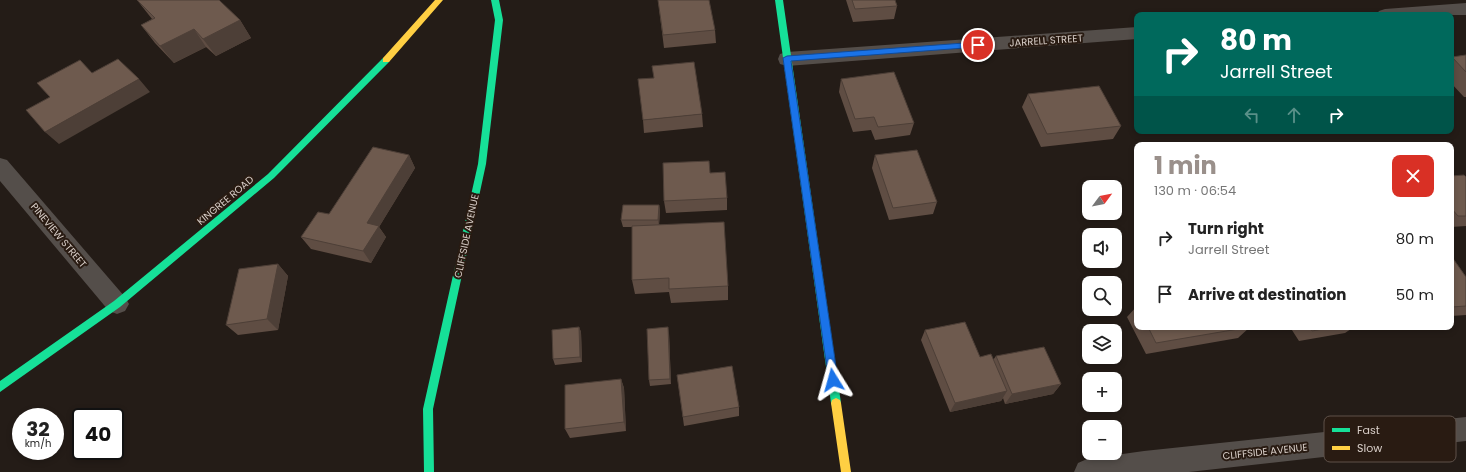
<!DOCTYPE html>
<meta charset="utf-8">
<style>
body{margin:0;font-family:Poppins,sans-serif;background:#f6f6f6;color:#222;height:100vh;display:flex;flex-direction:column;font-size:15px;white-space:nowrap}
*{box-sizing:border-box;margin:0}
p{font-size:13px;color:#767676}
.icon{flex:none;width:22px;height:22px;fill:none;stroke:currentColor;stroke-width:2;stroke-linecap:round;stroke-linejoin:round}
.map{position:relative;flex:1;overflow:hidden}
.panel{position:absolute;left:1134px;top:142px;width:320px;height:188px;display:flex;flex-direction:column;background:#fff;border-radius:8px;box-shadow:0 2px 6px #0003}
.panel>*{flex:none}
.banner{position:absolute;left:1134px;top:12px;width:320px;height:122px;border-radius:8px;box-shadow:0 2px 6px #0003;background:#00695c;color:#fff;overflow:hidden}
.needle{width:26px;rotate:58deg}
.buttons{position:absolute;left:1082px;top:180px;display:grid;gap:8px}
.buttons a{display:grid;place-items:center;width:40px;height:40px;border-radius:8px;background:#fff;box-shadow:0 2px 6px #0003;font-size:20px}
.speed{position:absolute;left:12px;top:408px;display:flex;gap:8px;font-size:20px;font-weight:700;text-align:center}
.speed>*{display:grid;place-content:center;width:52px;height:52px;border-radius:50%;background:#fff;box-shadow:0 2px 6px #0003;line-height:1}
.speed small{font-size:10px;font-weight:400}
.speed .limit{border:2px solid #111;border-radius:6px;background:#fff;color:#111}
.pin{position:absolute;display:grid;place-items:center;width:34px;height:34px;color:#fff;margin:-17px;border:2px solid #fff;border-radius:50%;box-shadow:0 1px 4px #0007}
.me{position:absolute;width:44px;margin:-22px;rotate:352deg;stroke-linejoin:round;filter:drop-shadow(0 0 3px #0008)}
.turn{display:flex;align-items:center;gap:14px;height:84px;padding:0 20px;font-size:18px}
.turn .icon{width:52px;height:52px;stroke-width:2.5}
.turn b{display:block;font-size:28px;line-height:34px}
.lanes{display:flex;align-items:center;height:38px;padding:0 20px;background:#0003;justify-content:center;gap:20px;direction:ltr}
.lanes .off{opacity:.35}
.round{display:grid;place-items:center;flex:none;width:42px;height:42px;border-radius:8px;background:#f6f6f6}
.summary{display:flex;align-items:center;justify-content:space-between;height:68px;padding:0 20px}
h1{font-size:24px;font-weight:700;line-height:30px;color:#9a908b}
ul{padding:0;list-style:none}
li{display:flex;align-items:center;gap:12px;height:56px;padding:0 20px}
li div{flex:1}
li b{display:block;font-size:15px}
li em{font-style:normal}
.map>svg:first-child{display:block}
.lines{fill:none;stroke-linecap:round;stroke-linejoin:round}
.street{fill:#544e4a;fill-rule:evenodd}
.fast{fill:#16e098;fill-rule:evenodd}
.slow{fill:#ffcf43;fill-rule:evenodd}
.wall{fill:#5f4d43}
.shaded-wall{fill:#4d3f37}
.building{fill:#6e5a4e;stroke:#4d3f37}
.route{fill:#1a73e8;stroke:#114b97}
.labels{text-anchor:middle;stroke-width:4;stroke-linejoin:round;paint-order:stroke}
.street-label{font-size:10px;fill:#d9cfc9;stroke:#291b12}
.key{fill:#291b12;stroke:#5e5149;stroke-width:1}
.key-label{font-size:11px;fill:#d9cfc9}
</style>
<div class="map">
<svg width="1466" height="472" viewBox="0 0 1466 472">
<rect width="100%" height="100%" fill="#241c17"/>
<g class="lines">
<path class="street" d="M1466,3v12h-90l3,-4 6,-2z
M1137,27v12l-350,27 -7,-2 -2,-5 2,-5 7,-2z
M0,158l7,2 118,137 4,7 -4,7 -8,3 -8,-3 -109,-130z
M1466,417v24l-277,31h-115l4,-9 9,-4 57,-8z"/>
<path class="fast" d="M491,0h8l4,20 -17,144 -53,245 1,63h-10l-1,-63 55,-245 17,-144z
M775,0h8l58,403 -1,3 -4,2 -4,-2 -1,-3z
M386,57l4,3 -1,2 -115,116 -154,129 -120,85v-11l114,-80 154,-127 115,-116z"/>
<path class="slow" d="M435,0h8l-54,62h-6v-4z
M836,398l4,2 1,3 10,69h-10l-10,-69 1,-3z"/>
</g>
<path class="wall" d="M137,0l103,20 11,18 -35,18 -10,-9 -32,16 -19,-20 -14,-18 11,-6z
M658,0l57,30 1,13 -52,5z
M846,0h49l2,6 -3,13 -41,3z
M1466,55v42h-2l-13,-14v-26h1z
M841,79l73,44 -4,12 -35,5 -4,-10 -18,2 -14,-40z
M1028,94l93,32 -8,13 -72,8 -19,-40z
M702,114l1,13 -59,6 -1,-13z
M409,155l6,13 -36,59 7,10 -15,26 -60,-14 -10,-12 28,-23z
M875,155l62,47 -4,12 -44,6 -17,-52z
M710,173l17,25v12l-61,3 -2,-12z
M1451,176l15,1v49l-15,1z
M659,205l1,6 -1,13 69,62v14l-57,3 -2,-11 -34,2 -3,-14v-53h-9l-2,-7z
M1451,257l15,20v38l-15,1z
M278,264l10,12 -10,54 -40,5 -12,-10z
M1137,306v21h113l-12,11 -92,16 -19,-37z
M579,327l2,5 1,30 -27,3 -2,-6z
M1290,327h64l-9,6 -46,8z
M925,330l55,27 13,3 3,-4 65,28 -8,10 -48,10 -2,-6 -2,3 -51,11 -29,-72z
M669,333l2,51 -21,2 -1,-6z
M677,375l62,32v9l-55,10z
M621,379l3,9 2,43 -56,7 -5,-9z"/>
<path class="shaded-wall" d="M240,20l11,18 -35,18 -13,-17z
M194,29l12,18 -32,16 -14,-17z
M139,79l11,13 -91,52 -14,-12z
M409,155l6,13 -36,59 7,10 -15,26 -8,-12 4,-28z
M659,205l1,6 -1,16 -1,-7z
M278,264l10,12 -10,54 -11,-11z
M579,327l2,5 1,30 -2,-5z
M668,327l1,6 2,51 -1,-5z
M621,379l3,9 2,43 -2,-9z
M1061,384l-8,10 -48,10 7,-10z
M1007,391l-6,10 -51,11 5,-9z"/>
<path class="building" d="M137,0h82l21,20 -37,19 -9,-10 -34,17 -19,-21 14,-7z
M658,0h51l6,30 -52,5z
M852,0h43l2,6 -42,3z
M1466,55v17l-14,-15z
M118,59l21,20 -94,53 -19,-22 24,-13 -13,-14 43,-23 12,13z
M694,62l8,52 -59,6 -5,-41 16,-1 -2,-12z
M894,72l20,51 -36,4 -4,-10 -19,2 -14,-40z
M1099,86l22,40 -74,8 -19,-40z
M373,147l36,8 -42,68 12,3 -16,25 -62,-14 17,-25 11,2z
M917,150l20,52 -44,6 -18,-53z
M709,161l1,12 15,-1 2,26 -63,3 -1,-38z
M1464,175l2,2v39h-8l-7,-8v-32z
M623,205h36l-1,15h-37z
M724,222l4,64 -59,3v-11l-37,2v-54z
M1451,257h1l14,20v29l-15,1z
M278,264l-11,55 -41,6 13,-56z
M965,322l15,35 11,-3 16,37 -52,12 -30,-73z
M579,327l1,30 -27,2 -1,-29z
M668,327l2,52 -21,1 -2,-51z
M1148,327h102l-94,16z
M1310,327h24l-22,4z
M1044,347l17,37 -49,10 -16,-38z
M732,366l7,41 -56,10 -6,-42z
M621,379l3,43 -59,7v-44z"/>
<path class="route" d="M978,42l4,3 -4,2 -187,14 47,319 -2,3 -3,2 -4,-2 -46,-325 4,-2z"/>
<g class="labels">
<g class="street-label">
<text transform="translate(1046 40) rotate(-4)" y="4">JARRELL STREET</text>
<text transform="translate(225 200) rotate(-40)" y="4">KINGREE ROAD</text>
<text transform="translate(59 235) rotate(50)" y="4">PINEVIEW STREET</text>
<text transform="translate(466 236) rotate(-78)" y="4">CLIFFSIDE AVENUE</text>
<text transform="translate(1265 451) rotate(-6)" y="4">CLIFFSIDE AVENUE</text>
</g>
</g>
<rect x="1324" y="416" width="132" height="46" rx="6" class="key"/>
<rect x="1332" y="428" width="18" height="4" fill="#16e098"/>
<rect x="1332" y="446" width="18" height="4" fill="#ffcf43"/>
<g class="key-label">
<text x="1357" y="434">Fast</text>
<text x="1357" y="452">Slow</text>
</g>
</svg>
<div class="buttons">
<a><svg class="needle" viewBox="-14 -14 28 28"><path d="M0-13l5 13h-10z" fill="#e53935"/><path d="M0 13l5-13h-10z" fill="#767676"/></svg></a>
<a><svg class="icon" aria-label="sound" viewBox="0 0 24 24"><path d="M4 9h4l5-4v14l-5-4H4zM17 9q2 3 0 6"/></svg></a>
<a><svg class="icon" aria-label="search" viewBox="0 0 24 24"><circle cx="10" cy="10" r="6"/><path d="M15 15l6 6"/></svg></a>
<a><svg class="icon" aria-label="layers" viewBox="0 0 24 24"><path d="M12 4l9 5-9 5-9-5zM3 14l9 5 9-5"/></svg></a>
<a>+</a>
<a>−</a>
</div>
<div class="speed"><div>32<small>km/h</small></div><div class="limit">40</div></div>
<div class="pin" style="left:978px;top:45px;background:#d93025"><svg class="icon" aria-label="arrive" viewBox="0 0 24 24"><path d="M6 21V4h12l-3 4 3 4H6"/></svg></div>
<svg class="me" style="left:833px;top:380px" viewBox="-20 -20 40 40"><path d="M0-17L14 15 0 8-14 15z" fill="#1a73e8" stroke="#fff" stroke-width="4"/></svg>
<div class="banner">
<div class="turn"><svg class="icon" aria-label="right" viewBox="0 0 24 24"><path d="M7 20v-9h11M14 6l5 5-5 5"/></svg><div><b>80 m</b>Jarrell Street</div></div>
<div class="lanes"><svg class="icon off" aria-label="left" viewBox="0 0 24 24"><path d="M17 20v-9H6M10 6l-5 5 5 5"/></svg><svg class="icon off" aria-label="ahead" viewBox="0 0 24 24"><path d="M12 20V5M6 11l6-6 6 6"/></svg><svg class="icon" aria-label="right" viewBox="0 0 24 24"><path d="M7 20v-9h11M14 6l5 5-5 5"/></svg></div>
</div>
<section class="panel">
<div class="summary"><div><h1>1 min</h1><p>130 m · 06:54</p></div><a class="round" style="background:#d93025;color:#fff"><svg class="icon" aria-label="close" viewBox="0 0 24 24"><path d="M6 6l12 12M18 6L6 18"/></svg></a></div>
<ul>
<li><svg class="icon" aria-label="right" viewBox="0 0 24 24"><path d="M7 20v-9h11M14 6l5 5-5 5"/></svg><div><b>Turn right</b><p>Jarrell Street</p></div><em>80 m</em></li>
<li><svg class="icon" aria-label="arrive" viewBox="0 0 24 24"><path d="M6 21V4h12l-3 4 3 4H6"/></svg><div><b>Arrive at destination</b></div><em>50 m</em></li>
</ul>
</section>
</div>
